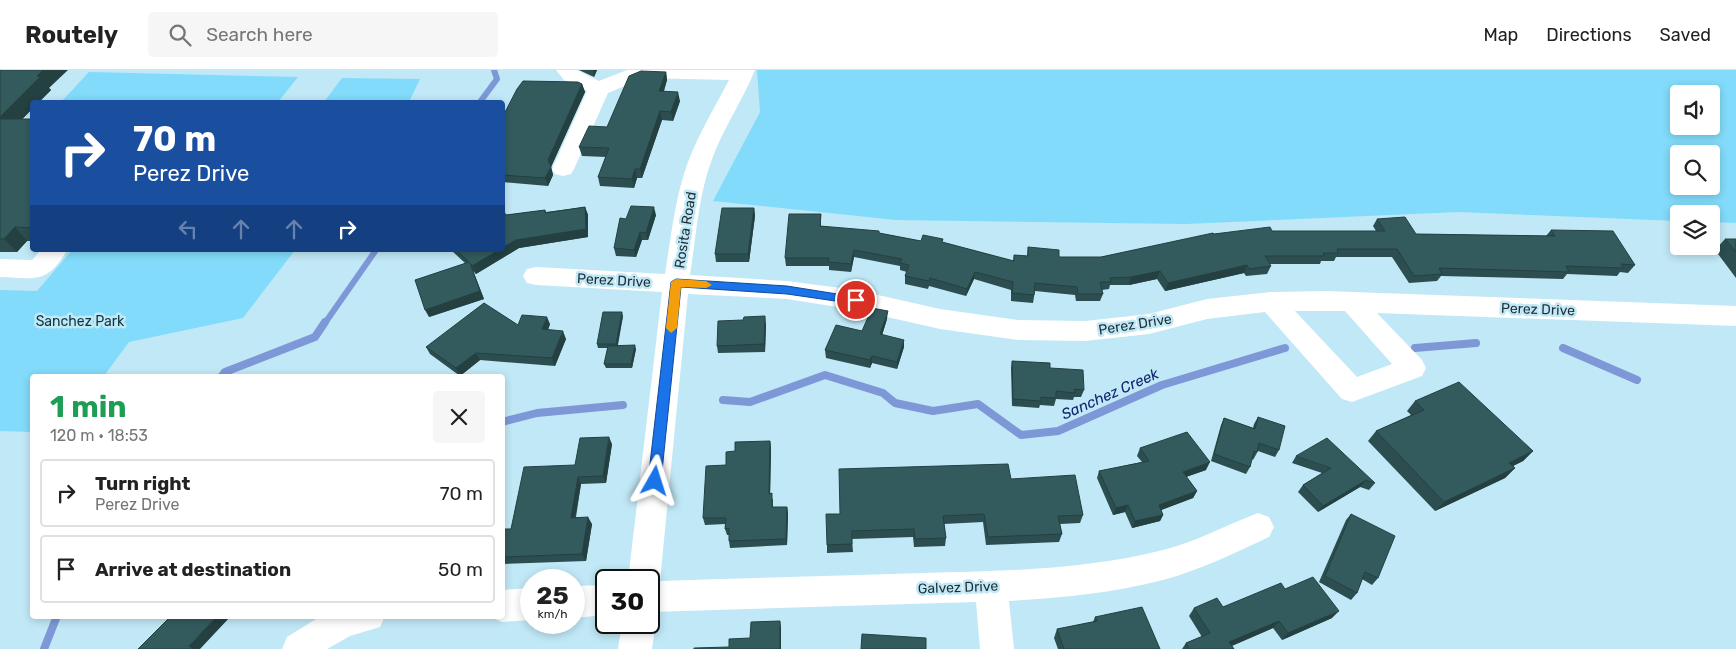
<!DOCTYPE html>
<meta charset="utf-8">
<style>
body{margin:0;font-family:Rubik,sans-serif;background:#f6f6f6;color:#222;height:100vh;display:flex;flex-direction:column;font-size:19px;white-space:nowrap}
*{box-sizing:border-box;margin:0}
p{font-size:16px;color:#767676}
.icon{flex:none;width:28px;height:28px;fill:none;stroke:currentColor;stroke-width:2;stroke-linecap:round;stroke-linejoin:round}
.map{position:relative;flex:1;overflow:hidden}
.details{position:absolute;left:30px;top:304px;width:475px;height:245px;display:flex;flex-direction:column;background:#fff;border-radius:5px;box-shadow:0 2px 8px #0003}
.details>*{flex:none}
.hud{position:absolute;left:30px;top:30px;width:475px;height:152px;border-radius:5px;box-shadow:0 2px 8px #0003;background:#1a4fa0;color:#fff;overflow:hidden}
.buttons{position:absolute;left:1670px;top:15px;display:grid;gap:10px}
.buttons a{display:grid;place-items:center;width:50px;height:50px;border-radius:5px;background:#fff;box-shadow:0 2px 8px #0003;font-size:25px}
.speed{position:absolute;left:520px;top:499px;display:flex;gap:10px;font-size:25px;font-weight:700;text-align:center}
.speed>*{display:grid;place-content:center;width:65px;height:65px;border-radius:50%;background:#fff;box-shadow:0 2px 8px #0003;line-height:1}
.speed small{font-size:12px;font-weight:400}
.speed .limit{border:2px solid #111;border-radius:8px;background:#fff;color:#111}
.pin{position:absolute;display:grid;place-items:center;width:42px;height:42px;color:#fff;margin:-21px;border:2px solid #fff;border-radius:50%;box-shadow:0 1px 5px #0007}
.me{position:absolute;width:55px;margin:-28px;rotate:6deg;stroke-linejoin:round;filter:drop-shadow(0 0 4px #0008)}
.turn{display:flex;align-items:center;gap:18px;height:105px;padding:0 20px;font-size:22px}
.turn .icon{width:65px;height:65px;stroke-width:2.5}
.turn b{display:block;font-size:35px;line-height:42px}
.lanes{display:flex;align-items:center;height:48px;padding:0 20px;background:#0003;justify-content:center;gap:25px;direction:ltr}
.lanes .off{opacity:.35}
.round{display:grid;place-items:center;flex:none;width:52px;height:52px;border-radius:5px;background:#f6f6f6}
.headline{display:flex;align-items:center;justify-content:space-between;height:85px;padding:0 20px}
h1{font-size:30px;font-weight:700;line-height:38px;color:#1e9e55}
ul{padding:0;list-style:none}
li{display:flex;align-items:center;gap:15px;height:68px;margin:0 10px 8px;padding:0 10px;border:2px solid #e0e0e0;border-radius:5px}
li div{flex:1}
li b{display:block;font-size:19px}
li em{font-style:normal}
header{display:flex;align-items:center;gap:30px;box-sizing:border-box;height:70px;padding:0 25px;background:#fff;border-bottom:1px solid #e0e0e0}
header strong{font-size:24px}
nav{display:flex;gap:28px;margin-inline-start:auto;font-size:18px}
.search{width:350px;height:45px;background:#f6f6f6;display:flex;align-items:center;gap:12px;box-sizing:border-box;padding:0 18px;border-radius:5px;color:#767676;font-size:19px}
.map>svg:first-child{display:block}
.green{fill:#82dbfa;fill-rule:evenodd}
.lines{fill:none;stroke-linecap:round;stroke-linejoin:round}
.stream-far1{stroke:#7e98d7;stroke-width:6}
.stream{stroke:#7e98d7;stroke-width:8}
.minor{fill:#fff;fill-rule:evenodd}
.wall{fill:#2c4e50}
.shaded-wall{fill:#244041}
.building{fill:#335b5d;stroke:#244041}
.route{fill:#1a73e8;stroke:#114b97}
.slow{fill:#f59e0b}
.labels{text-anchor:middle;stroke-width:5;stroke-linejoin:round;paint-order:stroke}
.street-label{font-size:14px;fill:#1f2e34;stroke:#c1e8f6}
.park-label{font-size:14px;fill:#0b3745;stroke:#c1e8f6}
.water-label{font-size:15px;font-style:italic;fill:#11246d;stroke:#c1e8f6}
</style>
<header>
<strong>Routely</strong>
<div class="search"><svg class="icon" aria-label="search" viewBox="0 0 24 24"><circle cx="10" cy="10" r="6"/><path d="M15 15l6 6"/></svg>Search here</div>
<nav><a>Map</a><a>Directions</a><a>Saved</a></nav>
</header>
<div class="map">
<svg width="1736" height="579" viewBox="0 0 1736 579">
<rect width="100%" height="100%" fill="#c1e8f6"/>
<path class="green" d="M757,0h979v153l-25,-1v-8h-32v7l-221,-9 -272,12 -290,-4 -183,-19 47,-89zM1679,24h32v32h-32zM1679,84h32v32h-32z
M89,2l209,5 -20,25h-217z
M342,8l78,1 -11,23h-85z
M72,180h223l-52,68 -114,24 -25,34h-72v56l-32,-1v-141l37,1z"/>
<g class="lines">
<path class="stream-far1" d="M480,32l17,-23 -3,-9
M325,253l51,-73"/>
<path class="stream" d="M1415,278l61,-5
M1563,278l74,32
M222,306l3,-4 90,-35 10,-15
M723,330l27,2 75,-27 58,18 12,10 38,8 45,-7 43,31 37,-4 104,-46 123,-37
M502,352l35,-9 86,-8
M44,579l13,-33"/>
<path class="minor" d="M556,0h21l22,11 28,-11h128c-12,30 -33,60 -44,92 -13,36 -15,76 -21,113l97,6 69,9 84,19 78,11 67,1 64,-7 58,-15 64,-7 54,-1 411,15v20l-359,-13 45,47 4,8 -4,8 -70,26 -10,-3 -77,-87 -58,7 -58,15 -64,7 -67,-1 -78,-11 -84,-19 -69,-11 -99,-5 -28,287c87,-3 174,-5 262,-8 80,-2 162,-3 241,-23 33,-8 63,-25 95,-37l11,4 5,10 -5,10c-34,16 -69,33 -106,43 -50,13 -102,18 -154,21l5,48h-34l-4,-47 -324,10 4,10 -4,27h-34l4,-27h27v-42h-21l34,-288 -126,-7 -9,-2 -4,-7 4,-7 9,-2 129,7c6,-37 10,-77 23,-112 11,-29 27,-55 41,-82l-86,-2 -35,15 -34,76 -3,5 -8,2 -8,-2 -3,-5 35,-78 -23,-11zM1295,241h50l47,53 -35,13z
M41,180h26c-20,35 -32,28 -67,27v-18l32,1z
M606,515v30l-32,3v-32z
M531,518v32l-29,2 -12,-5 12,-1v-26z
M321,546h64l-5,11 -30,9 -23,13h-45l5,-12z"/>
</g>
<path class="wall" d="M0,0l49,18 2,2 -12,12h-7v7l-10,10h10v122h-5l-10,11h-17z
M579,0h18l-3,7z
M666,2l1,8 -3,11 16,10 -7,20 -11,-1 -20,58h-5l-3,10 -34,-2 -2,-9 8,-20 -24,-1 -3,-9 28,-20z
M582,14l3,8 -34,75 2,8 -5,11 -46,-4v-64z
M585,137l3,8v22l-69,11 -43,26 -3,-3 11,28 -55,18 36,-54 -14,-13h51l4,-35 39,-5 1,2z
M754,138l1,8 -6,46h-33l-1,-8z
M821,144v12l58,7 42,8 21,1 71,19 1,-6 13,1 1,-9 31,10h42l113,-23 58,-3h104l-3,-5 4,-7 39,15 130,2 5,-6 84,35 -7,8 -8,-1 -3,4 -50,-2 -4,5 -122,-3 -4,5 -28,2 -17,-26h-56l-2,4h-13l-1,3h-51l2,2 -4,8 -21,2 -2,-3 -79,18 -8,-12 -28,6h-19l-1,4 -7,1 1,4 -3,7h-24l-1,-6 -40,-4 -2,12 -22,-2v-11l-37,-11 -8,17 -37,-10 -1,3 -23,-5v-8l2,-4 -7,-2v-4l-46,-9 -3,15 -22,-2v-4h-43l-1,-8z
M656,145l-8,25h-6l-6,17 -20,-1 -2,-8 12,-29z
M1725,169h11v39l-21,-28z
M623,246l-5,29 18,4 -4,19h-26l-2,-4 4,-16h-10l-1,-4z
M887,249l-5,16 22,12 -7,22 -25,-6 -2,5 -44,-10 -1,-8 37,-19z
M550,254l-2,6 18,9 -11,27 -75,-6 -20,16 -30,-22 -4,-7 92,-22z
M766,254l-1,28 -47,1 -1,-7z
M1012,291l38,7 34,22 -3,7h-7l-1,3 -17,-1 -2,7 -14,-1 -1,3 -27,-2 -1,-38z
M1415,331l118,50 -10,10 -10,5 2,2 -10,10 -70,33 -67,-70 8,-10 35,-16 -4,-4z
M1258,347l21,33 -4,7 -17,-6 -5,9 -1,-1 -2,8 -4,7 -35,-13 10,-36 3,-7 29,10 1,-4z
M770,371l1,7 -1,46 3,6v7h14l1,7 -1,31 -57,3 -1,-7v-6h-2l-2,-6v-5l-20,1 -2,-7 23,-53 9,-14z
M612,374l-6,39 -25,1 -5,33 16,7 -6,37 -84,3v-35h9l64,-64z
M1140,378l66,22 -20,7 11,14 -4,7 -32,12 2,5 -3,6 -28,7 -7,-16 -12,3 -16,-37 2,-7 43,-9 -5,-6z
M1296,386l79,27 -6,7 -9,-3 -42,25 -20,-20 5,-7 19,-12 -30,-10z
M1011,409l72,36 -3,8 -20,1 2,10 -3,8 -73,3 -3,-23 -39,2 2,14 -1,8 -31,1 -1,-10 -61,2 1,13 -26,1v-8l13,-31z
M1351,444l27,64 -6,7 -10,-6 -5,14 -6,7 -32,-18 27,-62z
M1285,519l47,29 -50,22 -9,-12 -41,18 2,3h-52l4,-6 16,-6 -13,-21 5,-8 29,-1z
M1095,547l65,32h-102l-4,-11 3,-9 36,-7z"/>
<path class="shaded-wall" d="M43,0h25l-19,18 2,2 -12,12h-7v7l-22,23 -10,-11v-4l37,-41z
M593,0h4l-3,7z
M666,2l1,8 -6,20 -2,-9z
M582,14l3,8 -34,75 2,8 -5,11 -3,-8 3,-18z
M678,22l2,9 -7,20 -2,-9z
M660,41l2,9 -20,58 -2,-9z
M635,99l2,9 -3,10 -2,-9z
M585,137l3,8v22l-69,11 -43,26 -4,-8 27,-16h3v-2l14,-8z
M654,137l2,8 -8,25 -2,-7z
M754,138l1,8 -6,46 -1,-8z
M15,157l12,14 -10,11 -13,-13z
M640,162l2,8 -6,17 -2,-7z
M854,180v7l-3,15v-8z
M470,193l14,36 -55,18 -4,-7z
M1247,195l-3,8 -79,18 3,-8z
M1160,201l-3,8 -28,6 2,-8z
M975,202l-1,7 -8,17 1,-7z
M888,241l-1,8 -7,23v-8z
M622,242l1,4 -6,31 -1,-3z
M765,246l1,8 -1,28 -1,-8z
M547,247l3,7 -5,13 -3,-8z
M563,261l3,8 -11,27 -3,-8z
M904,270v7l-7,22v-7z
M635,275l1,4 -4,19 -1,-4z
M476,283l4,7 -20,16 -4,-8z
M872,286v7l-2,5v-8z
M609,367l3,7 -6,39 -3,-7z
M770,371l1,7 -1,52 -1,-6z
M1533,381l-10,10 -24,12 10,-10z
M1210,392l-4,8 -26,9 3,-7z
M1515,398l-10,10 -70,33 9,-9z
M578,407l3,7 -7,40 -3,-6z
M1366,410l-6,7 -42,25 5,-6z
M1197,421l-4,7 -37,14 3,-7z
M1128,435l-3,7 -12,3 3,-7z
M787,437l1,7 -1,31 -1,-6z
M1163,445l-3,6 -28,7 3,-7z
M588,447l4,7 -6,37 -4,-7z
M1339,541l-7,7 -50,22 6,-7z
M217,546h14l-31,33h-7l-4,-3z
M780,551l1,6v22h-1z
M1279,551l-6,7 -49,21 5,-7z"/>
<path class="building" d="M0,0h43l-6,6 3,1 -40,40z
M641,1l25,1 -7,19 19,1 -7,20 -11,-1 -20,58h-5l-3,10 -34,-2 11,-29 -30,-1 10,-21 18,1 22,-51z
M523,11l55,1 4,2 -34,76 3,7 -6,11 -43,-3v-57l15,-29z
M0,49h32v109l-17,-1 -11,12h-4z
M631,136l23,1 -8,26 -6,-1 -6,18 -20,-2 6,-30 6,1z
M585,137l1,22 -70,11 -14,8v-40l4,7 39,-5v3z
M722,138h32l-6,46h-33z
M789,144h32l-1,12 59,5v2l42,8 2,-6 20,4 -1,3 72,19v-6l14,1v-9l31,3v7h42l112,-24 1,1 56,-7 2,4h113l-8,-12 28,-2 11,17 139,2 -4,-6 62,1 22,34 -14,-1 3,4 -58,-2 3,6 -130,-4 3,6 -28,2 -17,-27h-60l1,4h-15l1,3h-59l6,10 -22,3 -2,-4 -79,18 -8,-12 -29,6 -21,1 1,4h-11l3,12h-25l-1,-7 -42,-4 -1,12 -22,-2 1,-11 -38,-10 -8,17 -37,-11 -1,3 -24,-5 4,-11 -9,-2 2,-4 -48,-9 -3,14 -23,-2 1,-4h-44z
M1725,169h11v13z
M456,180h43l-27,16 -2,-3 10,28 -55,19 -10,-30 54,-18z
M484,233l34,22 4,-10 25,2 -5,12 21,2 -11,27 -76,-5 -20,15 -30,-21z
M872,238l16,3 -8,23 24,6 -7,22 -25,-6 -2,4 -45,-10 11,-25 26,6z
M603,242h19l-6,32h-19z
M765,246l-1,28 -47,2 1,-25 25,-1 1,-3z
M635,275l-4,19h-27l4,-18z
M1012,291l38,2v5l33,2 1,20 -10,-1 1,4 -19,-2v7l-15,-1v4l-28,-2z
M1459,312l74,69 -24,12 6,5 -71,34 -68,-71 48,-21 -9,-9z
M1258,347l27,9 -6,24 -20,-7 -2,9 -3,-1 -4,16 -36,-13 10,-36 31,11z
M1187,362l23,30 -27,10 14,19 -38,14 4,10 -28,6 -7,-16 -12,3 -17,-37 50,-10 -9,-13z
M609,367l-6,39 -25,1 -7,41 17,-1 -6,37 -80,3v-28h9l13,-62 51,-2 5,-27z
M1327,368l48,45 -9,-3 -43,26 -20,-21 28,-17 -35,-12z
M770,371l-1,53 3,-1v14h15l-1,32 -57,2v-13l-4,1 1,-11h-23l3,-52 20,-1v-13l9,-1v-9z
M1008,394l3,15 64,-4 8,40 -25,1 4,18 -74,3 -4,-23 -41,2 3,22 -31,1 -1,-10 -62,2v13l-25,1 -1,-31h14l-1,-45z
M1351,444l44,22 -17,42 -13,-6 -8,21 -32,-17z
M1313,507l26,34 -51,22 -9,-12 -50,21 5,7h-45l-3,-6 24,-10 -16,-25 23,-10 6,9 58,-24 4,6z
M1142,537l18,42h-96l-7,-20 40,-8 -2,-4z
M171,546h46l-28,30 5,3h-56z
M780,551v28h-86v-1l35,-1v-8l21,-1 1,-16z
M862,564l64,4v11h-65z"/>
<path class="route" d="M676,209l111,7 69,11 6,3 -6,4 -69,-10 -106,-7 -20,194 -2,4 -4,1 -5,-1 -2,-4 23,-199z"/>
<path class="slow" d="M676,209l30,2 6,4 -6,3 -25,-1 -4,41 -6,5 -5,-5 5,-46z"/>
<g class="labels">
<g class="street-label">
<text transform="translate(685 160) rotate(-81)" y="5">Rosita Road</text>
<text transform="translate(614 210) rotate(3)" y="5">Perez Drive</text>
<text transform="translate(1538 239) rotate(2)" y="5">Perez Drive</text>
<text transform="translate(1135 254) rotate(-9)" y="5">Perez Drive</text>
<text transform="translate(958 517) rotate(-2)" y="5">Galvez Drive</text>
</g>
<g class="park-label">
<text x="80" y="256">Sanchez Park</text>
</g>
<g class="water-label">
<text transform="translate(1110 324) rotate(-24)" y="5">Sanchez Creek</text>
</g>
</g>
</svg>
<div class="buttons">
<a><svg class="icon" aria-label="sound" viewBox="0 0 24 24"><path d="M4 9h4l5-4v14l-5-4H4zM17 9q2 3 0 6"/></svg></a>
<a><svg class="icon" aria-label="search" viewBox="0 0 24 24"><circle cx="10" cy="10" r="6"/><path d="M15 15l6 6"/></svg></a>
<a><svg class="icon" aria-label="layers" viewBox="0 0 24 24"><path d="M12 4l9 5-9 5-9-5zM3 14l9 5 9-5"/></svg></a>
</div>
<div class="speed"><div>25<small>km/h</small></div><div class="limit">30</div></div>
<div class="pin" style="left:856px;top:230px;background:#d93025"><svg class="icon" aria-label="arrive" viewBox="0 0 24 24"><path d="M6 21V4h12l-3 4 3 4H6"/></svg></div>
<svg class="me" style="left:655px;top:411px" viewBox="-20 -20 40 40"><path d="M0-17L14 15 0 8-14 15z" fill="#1a73e8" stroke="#fff" stroke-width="4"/></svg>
<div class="hud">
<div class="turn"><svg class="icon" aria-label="right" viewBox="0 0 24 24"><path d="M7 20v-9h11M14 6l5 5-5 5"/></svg><div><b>70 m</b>Perez Drive</div></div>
<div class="lanes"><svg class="icon off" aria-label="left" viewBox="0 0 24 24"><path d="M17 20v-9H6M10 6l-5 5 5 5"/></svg><svg class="icon off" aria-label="ahead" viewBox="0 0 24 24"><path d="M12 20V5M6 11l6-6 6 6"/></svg><svg class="icon off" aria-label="ahead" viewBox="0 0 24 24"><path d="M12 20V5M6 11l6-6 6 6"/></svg><svg class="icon" aria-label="right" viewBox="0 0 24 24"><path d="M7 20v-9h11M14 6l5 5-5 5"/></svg></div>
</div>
<section class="details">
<div class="headline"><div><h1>1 min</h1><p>120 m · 18:53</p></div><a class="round"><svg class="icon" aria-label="close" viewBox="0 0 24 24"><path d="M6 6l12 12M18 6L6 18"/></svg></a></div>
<ul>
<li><svg class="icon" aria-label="right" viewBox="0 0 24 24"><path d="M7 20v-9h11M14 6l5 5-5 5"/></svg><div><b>Turn right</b><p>Perez Drive</p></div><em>70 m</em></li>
<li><svg class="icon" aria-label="arrive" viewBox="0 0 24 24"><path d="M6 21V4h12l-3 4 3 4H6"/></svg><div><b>Arrive at destination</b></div><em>50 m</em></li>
</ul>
</section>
</div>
